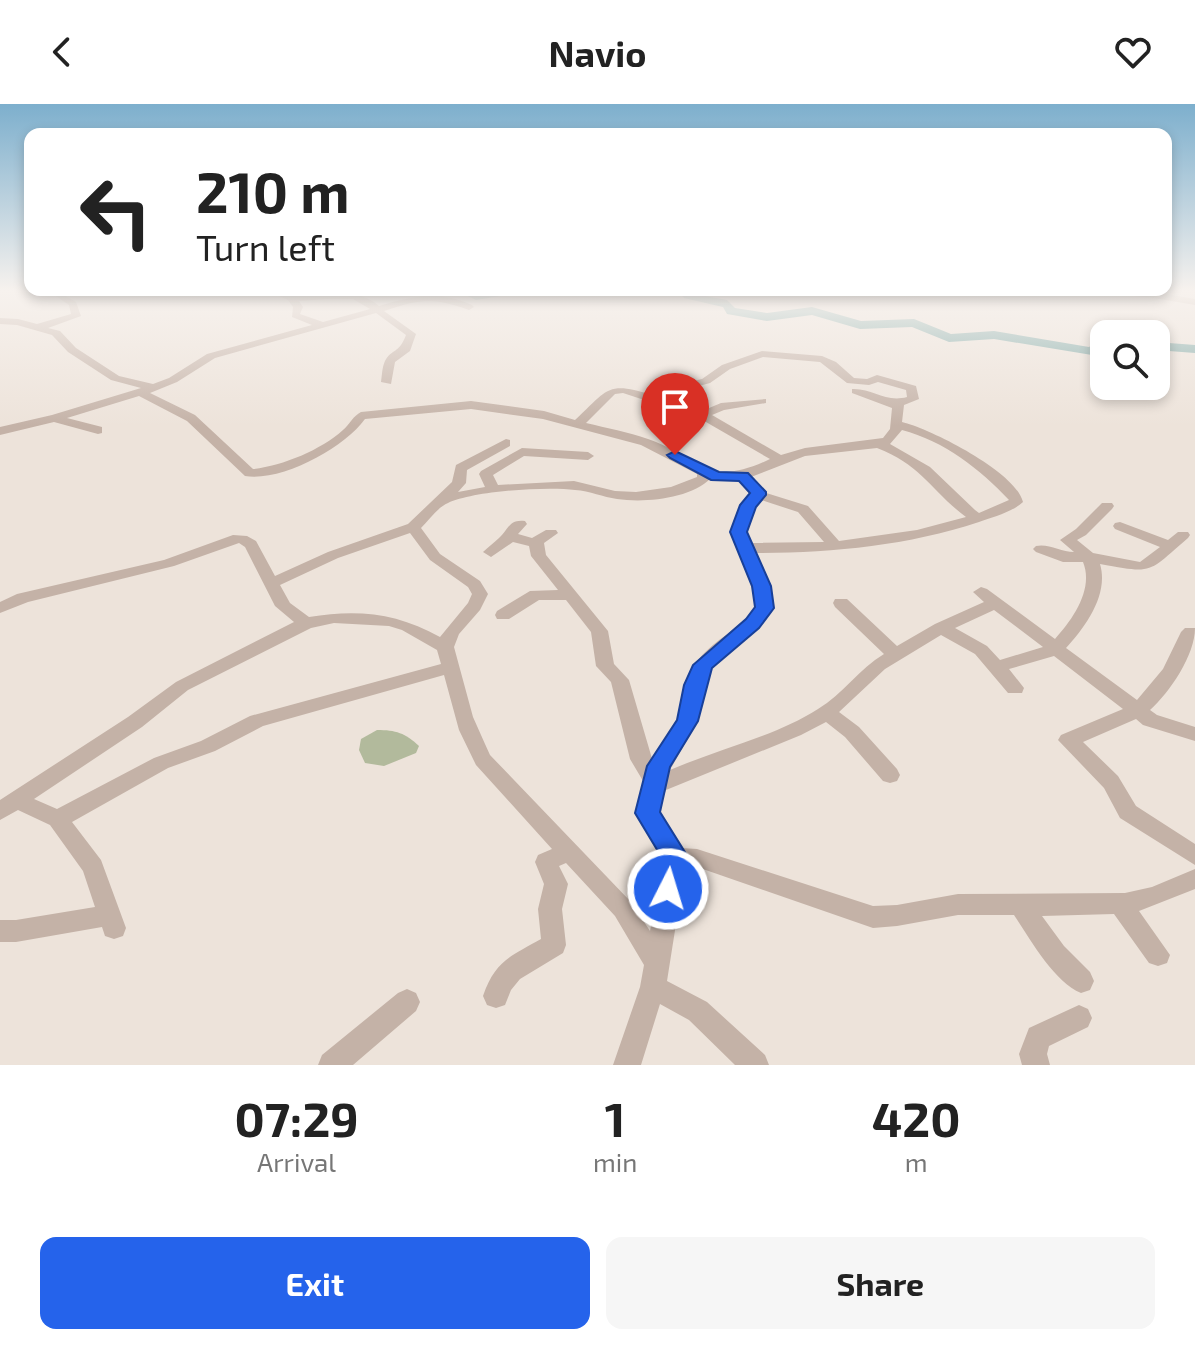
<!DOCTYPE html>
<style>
body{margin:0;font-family:"Exo 2",sans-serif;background:#f6f6f6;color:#222;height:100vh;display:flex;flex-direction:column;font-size:30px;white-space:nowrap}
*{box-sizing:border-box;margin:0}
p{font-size:26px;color:#767676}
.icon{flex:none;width:44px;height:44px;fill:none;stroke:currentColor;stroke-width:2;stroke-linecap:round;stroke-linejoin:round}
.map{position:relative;height:961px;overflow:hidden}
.panel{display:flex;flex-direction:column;background:#fff;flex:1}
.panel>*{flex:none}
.hud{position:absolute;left:24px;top:24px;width:1148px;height:168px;border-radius:16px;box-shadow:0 4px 12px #0003;background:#fff;color:#222;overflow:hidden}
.buttons{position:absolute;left:1090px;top:216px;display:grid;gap:16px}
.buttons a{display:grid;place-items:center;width:80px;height:80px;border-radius:16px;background:#fff;box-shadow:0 4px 12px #0003;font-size:40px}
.pin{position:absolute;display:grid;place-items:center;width:68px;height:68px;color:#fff;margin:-82px -34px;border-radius:50% 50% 50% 0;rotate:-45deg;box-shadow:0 0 8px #0007}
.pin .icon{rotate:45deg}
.me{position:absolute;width:88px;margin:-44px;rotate:5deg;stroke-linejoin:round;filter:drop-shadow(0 0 6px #0008)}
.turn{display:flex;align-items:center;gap:28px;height:168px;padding:0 40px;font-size:36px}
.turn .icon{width:104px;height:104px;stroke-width:2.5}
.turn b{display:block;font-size:56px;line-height:68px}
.eta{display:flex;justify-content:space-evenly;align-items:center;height:136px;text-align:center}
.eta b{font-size:48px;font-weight:700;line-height:56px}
.primary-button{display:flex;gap:16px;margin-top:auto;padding:16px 40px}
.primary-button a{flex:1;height:92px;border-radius:16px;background:#2563eb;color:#fff;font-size:32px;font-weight:700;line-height:92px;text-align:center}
.primary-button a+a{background:#f6f6f6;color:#222}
header{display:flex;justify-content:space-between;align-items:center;height:104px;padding:0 40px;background:#fff;font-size:36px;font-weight:700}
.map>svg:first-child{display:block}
.green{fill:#b2ba9c}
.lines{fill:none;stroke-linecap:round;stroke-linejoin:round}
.river{fill:#7ca7a5;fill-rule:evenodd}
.minor{fill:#c4b2a7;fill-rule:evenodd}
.route{fill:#2563eb;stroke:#184099;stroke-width:2}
</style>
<header><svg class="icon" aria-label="back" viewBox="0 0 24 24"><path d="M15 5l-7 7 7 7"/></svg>Navio<svg class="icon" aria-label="heart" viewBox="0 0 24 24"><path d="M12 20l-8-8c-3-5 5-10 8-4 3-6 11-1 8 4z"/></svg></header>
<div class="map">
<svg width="1195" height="961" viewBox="0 0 1195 961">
<rect width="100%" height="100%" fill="#ede3da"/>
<path class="green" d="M377,626c19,0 28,3 42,16l-3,7 -32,13 -19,-3 -6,-13 2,-11z"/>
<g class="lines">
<path class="river" d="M457,187h74l-55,9z
M678,187l49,9 8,8 32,5 45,-6 49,14 53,-2 37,15 43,-3 95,16 15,-11v11l-12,8 -98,-16 -45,3 -37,-15 -52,2 -48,-14 -45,6 -40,-7 -4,-7 -39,-9z
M1156,238l39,3v8l-39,-3z"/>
<path class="minor" d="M57,187l19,11 5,14 -33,12 12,3 16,17 43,28 34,8 16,-6 38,-24 105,-29 -20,-8 1,-10 -5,-7 -20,-9c11,0 20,4 31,5 29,1 55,-11 80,10 33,-10 60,-16 93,-1l2,2 -5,3c-37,-13 -48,-11 -85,1l32,23 -6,17 -15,11 -4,22 -10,-2c1,-6 1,-15 4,-21 6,-12 14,-7 21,-26l-30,-22 -161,45 -38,24 -27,11 45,22 58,54c29,-3 68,-19 90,-39 7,-6 10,-14 18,-18l110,-11 73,10 31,9c34,-32 32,-39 78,-25l23,-10 26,-6 20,-14 40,-14 60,5 14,6 18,16 13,1 10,-4 39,11 3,13 -15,6 -2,17c29,7 114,50 121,80 -11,10 -30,15 -44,20 -73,24 -148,31 -224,31l14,33 3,22 -15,20 -47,42 -13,52 -27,48c48,-21 104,-33 148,-61 25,-15 41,-40 66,-55l-49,-47 -2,-4 2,-4h12l50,47 38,-22 49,-22 -11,-10 8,-5 6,2 68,50c18,-20 39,-50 28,-77h-20l-27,-10 -3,-3 3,-3c12,-3 25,6 38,6l-14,-12 16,-11 26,-26h10l2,3 -2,3 -26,26 -9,5 16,13 47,9 20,-15 -45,-18 -2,-3 2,-3 5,-1 48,18 10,-8h10l2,3 -2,3c-41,35 -33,36 -88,26 9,30 -14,62 -34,84l71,52 26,-31 18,-37 4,-4h10c0,27 -25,64 -45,82l7,5 38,12v14l-52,-16 -7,-6 -53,23 35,34 18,30 59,38v21l-75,-47 -16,-30 -46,-48 3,-5 62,-26 -69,-53 -45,13 15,19 -2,5h-14l-33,-39 -34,-19 -56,34 -46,43 20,15 38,42 3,6 -3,6 -7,2 -7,-2 -38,-44 -19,-15 -25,13 -135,55 -8,22 23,36 16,1 176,57 24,-1 61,-11 167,-1 27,-6 43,-18v20l-56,22 31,44 -3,8 -9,3 -9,-3 -35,-49 -72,2 22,30 26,26 4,9 -4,9 -9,3c-27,-11 -51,-54 -67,-78h-56l-61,11 -24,2 -176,-61h-12l-18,114 40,21 58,53 4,10h-34l-46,-45 -29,-16 -19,61h-28l27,-78 4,-22 -29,-49 -49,-53 -7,3 9,18 -6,25 4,36 -3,8 -43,26 -9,11 -6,15 -9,3 -9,-3 -4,-9c12,-35 28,-40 58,-57l-3,-30 6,-25 -9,-22 3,-7 14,-6 -76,-84 -17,-35 -15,-55 -181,51 -48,25 -47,17 -96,54 29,38 25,68 -3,8 -9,3 -9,-3 -3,-9 -86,15h-16v-22h16l79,-13 -12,-36 -33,-46 -32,-15 -18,10v-20l128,-83 48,-35 118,-60 -19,-16 -30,-59 -6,-4 -65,23 -146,36 -28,11v-11l17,-8 147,-34 69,-25 14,1 9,5 19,35 53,-24 80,-28 44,-42 4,-17 50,-26 4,1v6l-43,24 -1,13 -8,9 27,-5 -6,-13 2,-3 41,-23 66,4 6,4 -6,4 -64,-4 -31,19 5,10 76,-4 41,10 21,1 35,-5 26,-10v-3l-56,-29 -98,-26 -72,-10 -106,10c-21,29 -83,63 -120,57l-58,-55 -48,-25 -72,22 35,9v6l-4,1 -44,-12 -54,13v-8l52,-12 89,-27 -30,-8 -43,-28 -16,-17 -35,-10 -17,-1v-6l18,1 19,5 34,-10 -2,-9 -16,-11zM327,195h26l17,10 -47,13 -23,-8 3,-7 -4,-6zM763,253l57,5 27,21 22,2 9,-3 28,8 1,7c-22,6 -34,-9 -55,-8v4l40,15 -2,21 -7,9 -78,10 -24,7 -69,-40 12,-5 42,-7v-4l-45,4 -19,8 -38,-12 20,-9 26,-7 20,-14zM623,289l76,25 71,41c-62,30 -68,-1 -122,-20 -20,-7 -41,-11 -62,-16l29,-29zM902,326c42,11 78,39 107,70l-30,13 -4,-3 -45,-43 -40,-23zM877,344c45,17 54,43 89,69l-49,13 -78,11 -31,-35 -45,-14 -12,-15 54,-21zM711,374l28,2 11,15 -9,10 -9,27 21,54 3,22c-16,21 -41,31 -57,51 -13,16 -11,35 -18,54 -6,18 -20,32 -28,49l-24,-82 -15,-16 -6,-33 -62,-76 -2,-12 14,-10 -2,-3h-10l-14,8 -14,-4 9,-10 -2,-3c-16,-2 -16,8 -26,17 -5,5 -11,9 -16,14l8,5 22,-15 16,4 2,10 27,34 -28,1 -33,20 -2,4 2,4h12l30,-19h27l25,32 5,34 15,16 19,77 16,27 -10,27 28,45 -14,73 -19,-29 -141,-147 -5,-11 -12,-27 -19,-70 5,-13 21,-24 8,-16 -8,-13 -40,-27 -19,-26c8,-8 17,-21 27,-25 25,-12 99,-17 127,-13 15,1 28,7 42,9 28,4 73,0 94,-21zM761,396l37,12 26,30 -73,1 -5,-11 9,-26zM410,429l20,27 38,27 4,7 -4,9 -28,34c-43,-24 -82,-28 -131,-20l-19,-14 -10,-18 58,-27zM994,506l49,37 -43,13 -13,-14 -32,-18zM334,519l55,3 13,4 35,20 4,14 -191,52 -49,25 -47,17 -97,51 -23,-10 108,-72 46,-37 123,-62z
M1083,187l71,1 41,7v6l-41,-7z
M407,885l9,4 4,9 -4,9 -63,54h-35l4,-10 76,-62z
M1079,901l9,4 4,9 -4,9 -39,19 -2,8 3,11h-28l-3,-11 10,-26z"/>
</g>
<linearGradient id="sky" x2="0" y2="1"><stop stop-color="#7dafcd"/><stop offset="0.58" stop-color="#f7f2ee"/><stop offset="1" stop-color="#f7f2ee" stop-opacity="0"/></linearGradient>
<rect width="1195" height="322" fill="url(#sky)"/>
<path class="route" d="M675,347l44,21 29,1 18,19v3l-10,12 -9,25 24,54 3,22 -15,20 -47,40 -14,53 -28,46 -10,45 28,45 -10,41 -10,3 -9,-3 -4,-9 7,-31 -27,-45 12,-47 30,-46 7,-35 9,-20 53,-46 9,-12 -3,-21 -22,-54 10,-27 10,-12 -11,-12 -28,-1 -41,-22 -3,-3z"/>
</svg>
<div class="buttons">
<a><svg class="icon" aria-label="search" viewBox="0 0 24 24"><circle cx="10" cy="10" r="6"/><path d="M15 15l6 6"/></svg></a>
</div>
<div class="pin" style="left:675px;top:351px;background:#d93025"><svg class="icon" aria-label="arrive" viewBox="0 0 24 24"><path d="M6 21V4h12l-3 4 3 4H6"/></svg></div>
<svg class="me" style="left:668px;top:785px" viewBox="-20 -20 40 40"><circle r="17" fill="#2563eb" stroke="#fff" stroke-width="3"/><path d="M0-11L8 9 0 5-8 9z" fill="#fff"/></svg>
<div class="hud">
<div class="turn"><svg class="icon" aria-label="left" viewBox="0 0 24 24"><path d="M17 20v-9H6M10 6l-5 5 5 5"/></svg><div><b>210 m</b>Turn left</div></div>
</div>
</div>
<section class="panel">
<div class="eta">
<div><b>07:29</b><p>Arrival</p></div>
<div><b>1</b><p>min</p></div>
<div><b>420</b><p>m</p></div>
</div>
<div class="primary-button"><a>Exit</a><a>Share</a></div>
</section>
